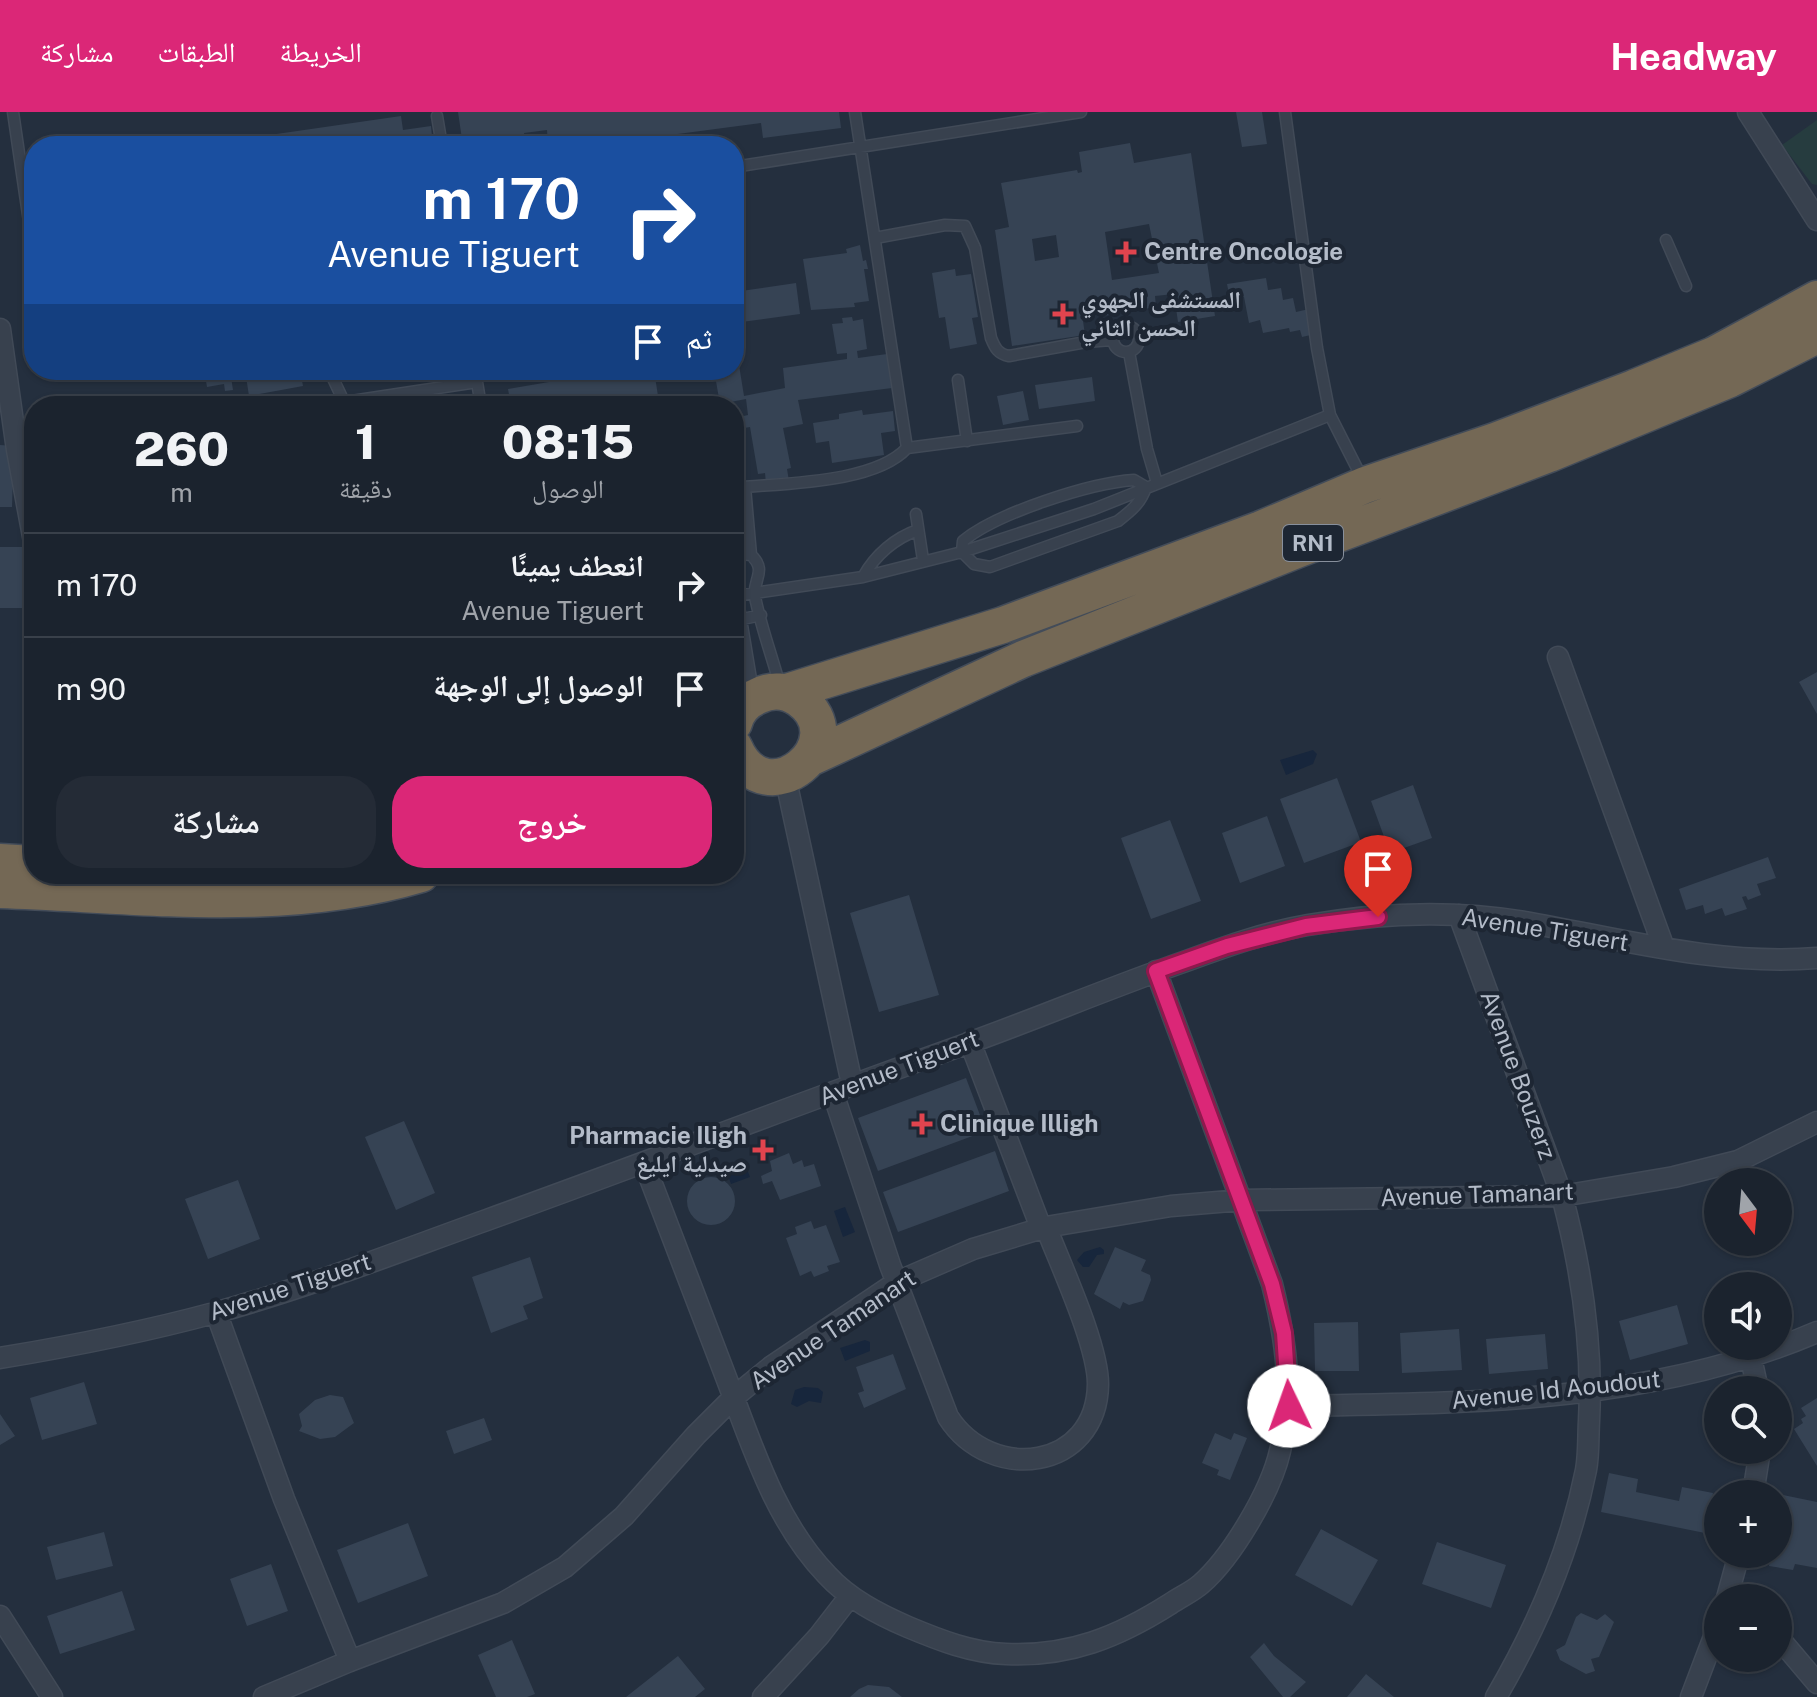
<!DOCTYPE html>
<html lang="ar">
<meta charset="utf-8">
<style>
body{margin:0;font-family:"Public Sans","Noto Naskh Arabic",sans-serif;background:#242b36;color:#f1f3f6;direction:rtl;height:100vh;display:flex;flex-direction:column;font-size:30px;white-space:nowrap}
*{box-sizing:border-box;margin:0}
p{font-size:26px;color:#a0a4aa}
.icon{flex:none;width:44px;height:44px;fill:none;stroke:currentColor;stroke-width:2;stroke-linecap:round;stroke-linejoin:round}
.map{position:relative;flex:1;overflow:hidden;direction:ltr}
.details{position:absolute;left:24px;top:284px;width:720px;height:488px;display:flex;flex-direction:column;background:#1b232e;border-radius:32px;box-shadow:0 2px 6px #0004,0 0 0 2px #39404a;direction:rtl}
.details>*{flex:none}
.hud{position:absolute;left:24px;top:24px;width:720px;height:244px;border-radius:32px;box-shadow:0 2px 6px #0004,0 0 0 2px #39404a;direction:rtl;background:#1a4fa0;color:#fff;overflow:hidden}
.needle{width:52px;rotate:164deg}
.buttons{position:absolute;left:1704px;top:1056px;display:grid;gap:16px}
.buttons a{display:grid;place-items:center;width:88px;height:88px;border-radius:50%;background:#1b232e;box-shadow:0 2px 6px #0004,0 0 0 2px #39404a;font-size:40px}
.pin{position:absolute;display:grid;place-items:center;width:68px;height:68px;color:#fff;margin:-82px -34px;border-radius:50% 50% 50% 0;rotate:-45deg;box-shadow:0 0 8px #0007}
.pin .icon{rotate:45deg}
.me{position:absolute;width:88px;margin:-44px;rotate:357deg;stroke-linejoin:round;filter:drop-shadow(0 0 6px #0008)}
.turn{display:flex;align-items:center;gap:28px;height:168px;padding:0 32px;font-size:36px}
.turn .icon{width:104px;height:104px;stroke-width:2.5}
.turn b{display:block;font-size:56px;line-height:68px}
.then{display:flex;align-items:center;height:76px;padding:0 32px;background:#0003;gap:16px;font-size:30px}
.eta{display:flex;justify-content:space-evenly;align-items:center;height:136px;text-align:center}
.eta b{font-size:48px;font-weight:800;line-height:56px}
.primary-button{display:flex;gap:16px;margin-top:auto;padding:16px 32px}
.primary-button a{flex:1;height:92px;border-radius:32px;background:#db2777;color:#fff;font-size:32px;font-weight:800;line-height:92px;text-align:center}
.primary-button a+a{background:#242b36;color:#f1f3f6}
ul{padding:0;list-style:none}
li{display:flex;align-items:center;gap:24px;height:104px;padding:0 32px;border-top:2px solid #39404a}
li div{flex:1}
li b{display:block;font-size:30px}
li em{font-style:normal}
header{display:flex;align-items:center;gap:48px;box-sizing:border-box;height:112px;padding:0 40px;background:#db2777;color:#fff}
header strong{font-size:38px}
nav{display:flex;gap:44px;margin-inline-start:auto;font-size:28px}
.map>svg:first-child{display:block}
.green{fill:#263c3f}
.water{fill:#17263c}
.building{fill:#364354;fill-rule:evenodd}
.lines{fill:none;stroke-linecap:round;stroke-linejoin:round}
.lane-casing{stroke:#414a57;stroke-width:13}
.street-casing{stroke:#414a57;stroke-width:23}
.highway-casing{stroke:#434c59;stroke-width:39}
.lane{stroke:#38414e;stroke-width:10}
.street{stroke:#38414e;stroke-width:20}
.highway{stroke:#746855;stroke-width:36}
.route-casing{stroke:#8e194d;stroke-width:20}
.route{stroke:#db2777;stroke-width:14}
.health-dot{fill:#e0444e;stroke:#1d2633;stroke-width:3}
.labels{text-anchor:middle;stroke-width:8;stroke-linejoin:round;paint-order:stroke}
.shield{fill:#1d2633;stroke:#878f9c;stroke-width:2}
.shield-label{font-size:22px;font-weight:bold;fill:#b4bcc9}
.poi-label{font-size:24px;font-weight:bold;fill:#b4bcc9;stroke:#1d2633;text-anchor:start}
.street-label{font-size:24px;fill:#b4bcc9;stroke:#1d2633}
</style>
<header>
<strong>Headway</strong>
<nav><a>الخريطة</a><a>الطبقات</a><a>مشاركة</a></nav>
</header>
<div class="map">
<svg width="1817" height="1585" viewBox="0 0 1817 1585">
<rect width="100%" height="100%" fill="#242f3e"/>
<path class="green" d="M1817,8v65l-5,-1 -30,-39z"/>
<path class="water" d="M1313,638l4,4 -4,10 -27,11 -6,-15z
M743,1047l7,18 -19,7 -6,-18z
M845,1095l10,25 -12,5 -9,-26z
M1100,1135l4,3v4l-7,1 -8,12h-6l-6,-7 7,-8z
M865,1228l5,2v9l-25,10 -5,-13z
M804,1275l14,1 5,4 -2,11 -12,-2 -12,6 -6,-3 4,-14z"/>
<path class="building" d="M458,0h381l2,16 -78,10 -2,-15 -106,14 1,9h-39l-1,-4 -34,4h-34l-1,-16 -23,3 2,13h-63z
M1236,0h26l5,32 -25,3z
M401,4l2,14 28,-4 2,20h-191l-1,-7z
M227,29l1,5h-20v-2z
M1130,31l4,20 57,-10 24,163 -37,6 -4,-28 -19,2 1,11 -53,9 -2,-12 -20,3 4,28 -73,11 -17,-116 14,-3 -8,-44 76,-13 1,3 4,-1 -3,-20zM1149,112l10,49 -47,7 -7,-48zM1056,123l3,22 -24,4 -3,-22z
M860,133l3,16 3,-1 2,9h-4l5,32 -15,2 1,4 -44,3 -8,-51 44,-6 -1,-4z
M955,157l1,7 15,-2 7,43 -6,1 5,26 -27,5 -5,-32 -6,1 -7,-45z
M1266,166l2,12 13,-2 2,12 10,-2 3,14 13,-3 6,25 -13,3 -2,-7 -10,2 -1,-4 -26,5 -3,-13 -11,3 -5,-26 -14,2 -3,-15z
M796,171l4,31 -66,9v-31z
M852,205l1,4 10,-2 4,30 -10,2 1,7 29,-4 5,34 -94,12 5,24 -20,4 8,40 -4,1 2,12 -23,3 -1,-11 -7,1 -8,-47 -12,2 -3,-11 13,-3 -2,-16 -26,5 -6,-34h20v-4l5,-1 5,31 41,-8 -2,-20 64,-9v-6l-10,1 -5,-30 11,-1 -1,-5z
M204,258h26l3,20 -8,1 -1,-7 -17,3z
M245,258h55l3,16 -54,10z
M619,258h35l4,26 -57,10h-90l-3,-17z
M1092,265l3,24 -56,8 -4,-24z
M1023,279l6,29 -26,5 -6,-29z
M862,298l1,5 30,-4 2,20 -14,2 3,22 -52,8 -3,-22 -13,2 -3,-20 26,-4v-5z
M0,333l14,1 -2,61h-12z
M0,435h27l-1,61h-26z
M1817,560v42l-18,-32z
M1337,666l24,64 -57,21 -24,-64z
M1413,673l19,53 -42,15 -19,-52z
M1267,704l18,50 -45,17 -18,-50z
M1170,708l31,81 -50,18 -30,-81z
M1768,745l8,21 -19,6 4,11 -13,5 -2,-4 -4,1 5,12 -22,7 -3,-8 -17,6 -2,-9 -17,5 -7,-21z
M909,783l30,100 -60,17 -29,-99z
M966,966l20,53 -108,40 -20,-53z
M404,1009l31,72 -39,17 -31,-73z
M995,1039l14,40 -111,41 -15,-40z
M789,1041l4,11 9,-4 2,7 10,-3 7,22 -41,14 -8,-19 -9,3 -2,-8 11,-5 -2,-10z
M687 1089a24 24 0 1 1 48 0a24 24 0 1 1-48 0Z
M238,1068l22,59 -52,20 -23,-60z
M811,1109l3,8 12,-4 14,37 -13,4 2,5 -15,6 -3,-6 -11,5 -14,-38 11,-4 -2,-7z
M1115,1135l31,13 -5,11 9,4 1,5 -8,21 -14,4 -6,-3 -3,7 -26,-15z
M530,1145l13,41 -20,8 5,13 -37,14 -19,-56z
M1677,1193l11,39 -58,16 -11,-39z
M1358,1210l1,49h-44l-1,-48z
M1459,1217l3,41 -60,3 -2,-40z
M1545,1222l3,35 -59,5 -3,-35z
M893,1242l13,35 -42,19 -6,-15 6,-2 -8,-24z
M84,1270l13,42 -55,16 -12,-42z
M330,1283l13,2 11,26 -19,14 -15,2 -21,-8 3,-5 -3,-12 16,-14z
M1817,1286v68l-23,-37 9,-6 -2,-4 5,-3 -5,-8z
M0,1302l15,22 -15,9z
M484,1306l8,22 -38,14 -8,-23z
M1215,1321l16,7 3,-7 13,5 -17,42 -13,-5 2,-5 -17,-7z
M1609,1361l29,6 -2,13 43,9 3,-14 31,6 -8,40 -104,-21z
M1783,1383l34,7v66l-22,-4 -2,6 -24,-4 2,-12h7v-34z
M408,1411l20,53 -70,27 -21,-53z
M1321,1417l57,31 -26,46 -57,-31z
M104,1420l9,34 -57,14 -9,-33z
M1437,1430l69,23 -15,43 -69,-24z
M271,1452l17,47 -41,15 -17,-47z
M122,1479l13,39 -75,24 -13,-38z
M1581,1501l16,7 8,-6 9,8 -15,35 -8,2 4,12 -9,3 -26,-14 -4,-10 9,-5 11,-28z
M512,1528l23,54 -8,3h-31l-18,-42z
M1264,1531l10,13 32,26 -16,15h-7l-33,-40z
M678,1544l27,33 -10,8h-69z
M1366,1562l28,23h-47z
M868,1573l21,2 13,10h-52l9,-8z"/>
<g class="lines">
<g class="lane-casing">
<path id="lane" d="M13,0l21,144
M855,0l52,336
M1285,0l32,236 13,67
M437,4l5,30
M734,55l347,-55
M875,126l70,-13 20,1 10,22 16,90c4,10 7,16 18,18l77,-14 26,-2
M1666,128l20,46
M1113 227a13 13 0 1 1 26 0a13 13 0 1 1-26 0Z
M1129,240l18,97 10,34
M329,258l17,36
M475,258l6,36
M958,268l9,61
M345,290l132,-20
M1134,368l12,7c-5,16 -15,24 -28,34l-128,46 -16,-3 -12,-12 1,-11c34,-28 127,-58 171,-61z
M745,375l6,68
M734,376c47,-5 140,-4 173,-40l170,-22
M916,402l7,46
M734,445l7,-3 10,1c17,16 1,25 4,42 6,30 17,59 25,89
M863,465c12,-22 32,-39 55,-47
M734,478l3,5 16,96
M734,484l129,-19 99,-25 132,-43 236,-94 33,65
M734,509l27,-6"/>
</g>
<g class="street-casing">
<path id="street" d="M1748,0l69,108
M0,217l17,121 17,92
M1558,545l106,291
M785,664l67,308
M1459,803l103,281c20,75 31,148 27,225 -1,16 0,33 -3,49 -16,80 -49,157 -90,227
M970,930l71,186
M833,981l57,172 58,152c43,67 149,53 150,-33 0,-39 -37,-118 -52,-157
M644,1051c27,70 53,139 80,209 27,70 50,148 103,203 22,24 51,39 81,52 31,13 64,26 98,27 63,3 112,-17 164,-50 10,-7 22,-12 31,-20 31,-27 70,-93 79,-133 14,-57 6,-111 -8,-167l-116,-313
M216,1200l68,187 66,162
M0,1246c72,-12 144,-26 214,-45 92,-25 181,-60 270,-92 161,-58 321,-120 482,-177 75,-27 148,-58 223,-84 38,-14 78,-28 119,-35 70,-12 147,-15 217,-3 97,17 193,44 292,36
M1751,1246l7,32
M1289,1294c178,-3 361,-2 528,-74
M1753,1382l7,-44
M1727,1486l12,-44
M0,1504l52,81
M1778,1525l39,46
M264,1585l86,-36 153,-58 62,-36 59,-51 72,-81 38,-38 38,-31 125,-84 76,-33 73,-22 125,-21 71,-6 320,-4 112,-19 64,-16 79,-39
M763,1585l56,-61 31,-40
M1691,1585l27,-71"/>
</g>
<g class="highway-casing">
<path id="highway" d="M787,580l216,-67 258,-96 104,-44 130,-44 139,-53 80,-33 103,-56
M734,611c3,-12 12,-22 24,-27 14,-7 28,-6 41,3 59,42 -33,122 -65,48
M812,645l211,-98 276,-110 250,-95 181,-75 87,-44
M0,750l34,2
M0,778c142,5 283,25 421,-16"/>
</g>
<use href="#lane" class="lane"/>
<use href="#street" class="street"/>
<use href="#highway" class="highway"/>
</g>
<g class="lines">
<g class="route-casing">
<path id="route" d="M1289,1294l-5,-73 -12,-49 -116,-313 71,-25 79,-20 72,-9"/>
</g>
<use href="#route" class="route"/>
</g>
<g class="health-dot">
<path d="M1122 128h8v8h8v8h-8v8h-8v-8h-8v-8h8z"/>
<path d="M1059 190h8v8h8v8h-8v8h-8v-8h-8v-8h8z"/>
<path d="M918 1000h8v8h8v8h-8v8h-8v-8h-8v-8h8z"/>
<path d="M759 1026h8v8h8v8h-8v8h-8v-8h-8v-8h8z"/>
</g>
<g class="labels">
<rect class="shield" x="1283" y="413" width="60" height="36" rx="6"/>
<g class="shield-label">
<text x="1313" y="439">RN1</text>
</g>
<g class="poi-label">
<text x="1144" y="148">Centre Oncologie</text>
<text x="1081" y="196">المستشفى الجهوي<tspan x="1081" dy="28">الحسن الثاني</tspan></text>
<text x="940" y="1020">Clinique Illigh</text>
<text x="747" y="1032" text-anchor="end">Pharmacie Iligh<tspan x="747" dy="28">صيدلية ايليغ</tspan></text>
</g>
<g class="street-label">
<text transform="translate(1545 818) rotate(9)" y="8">Avenue Tiguert</text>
<text transform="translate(899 956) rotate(-21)" y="8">Avenue Tiguert</text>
<text transform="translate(1518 963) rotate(70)" y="8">Avenue Bouzerz</text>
<text transform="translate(1477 1083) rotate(-2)" y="8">Avenue Tamanart</text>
<text transform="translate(290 1175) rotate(-18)" y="8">Avenue Tiguert</text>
<text transform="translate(833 1218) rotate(-34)" y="8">Avenue Tamanart</text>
<text transform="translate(1556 1278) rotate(-6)" y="8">Avenue Id Aoudout</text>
</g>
</g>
</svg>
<div class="buttons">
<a><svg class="needle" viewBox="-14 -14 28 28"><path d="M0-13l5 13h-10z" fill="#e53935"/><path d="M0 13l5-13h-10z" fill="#a0a4aa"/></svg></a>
<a><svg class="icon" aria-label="sound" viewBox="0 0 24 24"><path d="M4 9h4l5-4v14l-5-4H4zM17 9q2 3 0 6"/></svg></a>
<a><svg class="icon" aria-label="search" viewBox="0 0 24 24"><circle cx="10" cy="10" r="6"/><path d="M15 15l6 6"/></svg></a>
<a>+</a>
<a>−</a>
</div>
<div class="pin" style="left:1378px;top:805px;background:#d93025"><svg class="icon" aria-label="arrive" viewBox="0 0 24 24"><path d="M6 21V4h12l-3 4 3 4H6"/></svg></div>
<svg class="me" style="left:1289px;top:1294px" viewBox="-20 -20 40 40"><circle r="19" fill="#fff"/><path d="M0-13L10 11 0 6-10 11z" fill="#db2777"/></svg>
<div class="hud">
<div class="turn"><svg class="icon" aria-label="right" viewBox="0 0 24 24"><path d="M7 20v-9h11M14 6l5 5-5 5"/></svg><div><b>170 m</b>Avenue Tiguert</div></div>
<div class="then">ثم<svg class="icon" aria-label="arrive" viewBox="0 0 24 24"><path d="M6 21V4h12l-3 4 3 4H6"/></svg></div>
</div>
<section class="details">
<div class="eta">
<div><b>08:15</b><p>الوصول</p></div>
<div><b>1</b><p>دقيقة</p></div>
<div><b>260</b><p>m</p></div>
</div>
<ul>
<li><svg class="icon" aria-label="right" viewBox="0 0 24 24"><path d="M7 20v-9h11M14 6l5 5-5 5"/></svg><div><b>انعطف يمينًا</b><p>Avenue Tiguert</p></div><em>170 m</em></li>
<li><svg class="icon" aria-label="arrive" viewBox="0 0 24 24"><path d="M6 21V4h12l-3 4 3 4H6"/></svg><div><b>الوصول إلى الوجهة</b></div><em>90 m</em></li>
</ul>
<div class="primary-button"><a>خروج</a><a>مشاركة</a></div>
</section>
</div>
